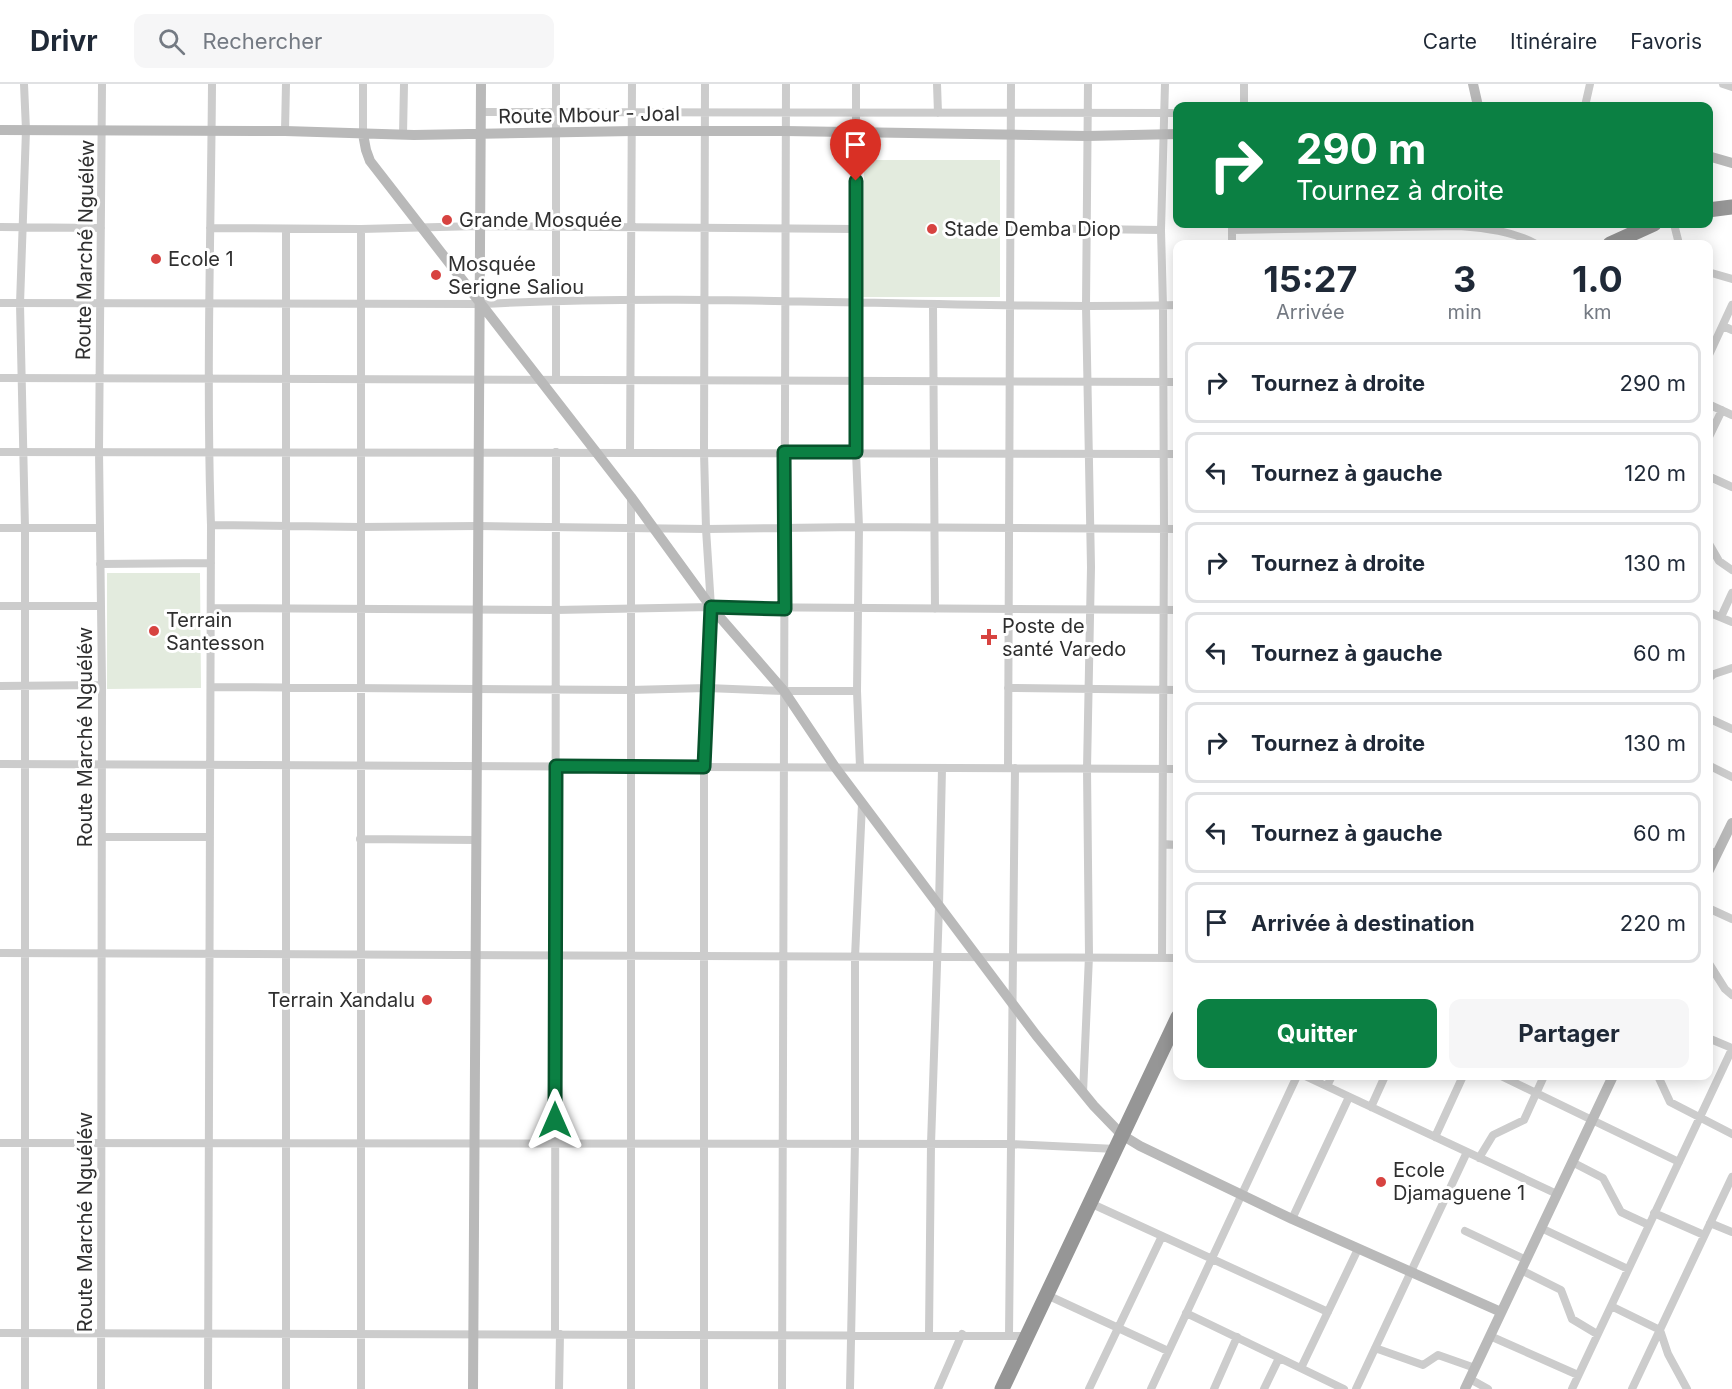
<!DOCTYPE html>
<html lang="fr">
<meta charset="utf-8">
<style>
body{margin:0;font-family:Inter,sans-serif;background:#f6f6f7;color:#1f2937;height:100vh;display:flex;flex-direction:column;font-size:22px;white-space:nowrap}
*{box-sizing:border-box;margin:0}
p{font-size:20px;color:#747a83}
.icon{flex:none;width:33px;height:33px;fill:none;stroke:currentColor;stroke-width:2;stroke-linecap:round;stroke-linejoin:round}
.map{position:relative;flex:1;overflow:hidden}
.details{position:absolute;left:1173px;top:156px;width:540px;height:840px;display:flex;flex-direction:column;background:#fff;border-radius:12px;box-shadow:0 3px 15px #0003}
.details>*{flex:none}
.banner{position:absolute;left:1173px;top:18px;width:540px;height:126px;border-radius:12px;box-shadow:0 3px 15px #0003;background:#0b8043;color:#fff;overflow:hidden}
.pin{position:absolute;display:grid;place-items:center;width:51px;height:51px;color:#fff;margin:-62px -26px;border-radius:50% 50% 50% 0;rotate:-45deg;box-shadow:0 0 6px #0007}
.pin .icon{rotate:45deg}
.me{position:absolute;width:66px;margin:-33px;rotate:0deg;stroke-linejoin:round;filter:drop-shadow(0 0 4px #0008)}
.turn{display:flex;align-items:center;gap:21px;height:126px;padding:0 24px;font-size:27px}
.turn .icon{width:78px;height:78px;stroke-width:2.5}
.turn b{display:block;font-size:42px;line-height:51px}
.eta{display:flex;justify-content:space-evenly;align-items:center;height:102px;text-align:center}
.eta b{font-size:36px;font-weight:700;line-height:42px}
.button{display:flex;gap:12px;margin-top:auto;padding:12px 24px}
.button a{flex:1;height:69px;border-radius:12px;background:#0b8043;color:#fff;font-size:24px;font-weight:700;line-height:69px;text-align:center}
.button a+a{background:#f6f6f7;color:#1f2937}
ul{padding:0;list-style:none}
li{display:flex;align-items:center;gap:18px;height:81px;margin:0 12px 9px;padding:0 12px;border:3px solid #e0e1e3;border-radius:12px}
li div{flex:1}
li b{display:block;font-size:22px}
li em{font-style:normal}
header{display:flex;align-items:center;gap:36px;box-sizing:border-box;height:84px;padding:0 30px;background:#fff;border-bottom:2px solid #e0e1e3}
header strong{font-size:28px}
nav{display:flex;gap:33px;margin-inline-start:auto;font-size:21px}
.search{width:420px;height:54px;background:#f6f6f7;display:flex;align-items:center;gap:15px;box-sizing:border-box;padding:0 21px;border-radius:12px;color:#747a83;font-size:22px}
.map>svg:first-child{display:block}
.green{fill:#e3ebde}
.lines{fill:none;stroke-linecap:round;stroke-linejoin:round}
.street{stroke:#ccc;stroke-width:8}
.secondary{stroke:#b9b9b9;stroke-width:10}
.highway{stroke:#969696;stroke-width:15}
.route-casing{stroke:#07532c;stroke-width:15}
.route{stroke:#0b8043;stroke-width:10}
.poi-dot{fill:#d74340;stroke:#fff;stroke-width:2}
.labels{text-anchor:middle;stroke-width:6;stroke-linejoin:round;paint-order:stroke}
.street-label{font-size:20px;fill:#2f2f2f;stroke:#fff}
.poi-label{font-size:20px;fill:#2f2f2f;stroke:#fff;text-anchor:start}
</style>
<header>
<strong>Drivr</strong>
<div class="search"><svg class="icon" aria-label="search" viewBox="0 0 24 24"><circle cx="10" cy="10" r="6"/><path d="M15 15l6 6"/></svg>Rechercher</div>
<nav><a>Carte</a><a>Itinéraire</a><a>Favoris</a></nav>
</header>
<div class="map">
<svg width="1732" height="1305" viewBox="0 0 1732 1305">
<rect width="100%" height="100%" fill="#fff"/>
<path class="green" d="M864,76h136v137h-137z
M107,489h93l1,115 -94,1z"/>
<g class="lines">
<path class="street" d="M24,0l2,46 -6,174 5,224v861
M363,0v50
M856,0v368l3,75 -2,164 3,76
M937,0l1,29
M1244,0v22
M1723,0l9,3
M1585,22l5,-22
M480,28l698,1
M285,47l1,-47
M403,51l1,-51
M1674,140l5,20
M0,143l101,1
M210,144l151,1 118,-3 377,3
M1010,144l151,2
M361,145v1160
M1232,146l227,-4c27,2 53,5 77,18
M1232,160v-20
M1708,188l24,7
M0,219l481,1c232,-12 464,6 697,1
M933,221l2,304
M1723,242l9,4
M1708,273l24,-52
M0,294l1178,4
M556,296v-296
M1708,320l24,11
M1708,355l14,-29
M0,368l1178,2
M630,368l2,-368
M1708,392l24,11
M631,413v892
M211,441l149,2 118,-1 228,3 153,-2 319,2
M0,444h100
M1708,458l11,19 13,9
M100,480l111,-1
M0,522h101
M211,524l345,2 155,-3 467,3
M1708,528l24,10
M1721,533l11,-24
M1708,595l6,-5 18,-6
M0,602l102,-1
M211,603l419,3 77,-2 77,3h73
M1008,604l170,2
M1708,634l24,11
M0,680l1178,5
M1708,681l24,12
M1008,684l3,-684
M102,753h108
M360,755l116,1
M1163,760l15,1
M1708,766l9,4
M1708,824l24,11
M0,869l1178,5
M1162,873l2,-428 -1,-223 -2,-76 4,-146
M1708,878l17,27 7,6
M1708,954l24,10
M1305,992l252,118
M1501,992l178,86
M1658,992l12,26 62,32
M1327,1002l5,-10
M1083,1009l6,-137 -2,-187 4,-202 -5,-261 2,-222
M1371,1023l14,-31
M1435,1053l28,-61
M0,1059l1010,1 106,5
M1479,1074l14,-23 31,-15 20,-44
M1572,1078l31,16 18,34 28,13
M1090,1119l238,109
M1654,1129l50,22
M1292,1135l57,-122
M1710,1139l22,9
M1541,1144l87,41
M1465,1147l61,29
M1521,1186l40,20 11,29 25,15
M1047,1211l121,56
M1611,1222l49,24 8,24 19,35
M1186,1229l158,76
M0,1249l1027,3
M555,1250l1,-882
M929,1250l2,-190 8,-238 3,-138
M1009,1251l6,-567
M1490,1252l88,39
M1375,1264l48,17 15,-10 37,13
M1301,1284l57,-119
M1470,1295l18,10
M101,1305l1,-704 -3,-234 3,-367
M208,1305l3,-864c-5,-147 0,-294 1,-441
M286,1305v-1159
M559,1305l1,-55
M704,1305v-622l7,-160 -5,-78 -2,-77 1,-368
M782,1305l4,-1305
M850,1305l5,-246v-186l7,-153
M938,1305l24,-55
M1089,1305l73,-153
M1151,1305l146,-313
M1214,1305l23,-52
M1264,1305l15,-31
M1356,1305l111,-237
M1572,1305l160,-340
M1632,1305l100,-212"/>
<path class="secondary" d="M1473,0l5,22
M0,46l285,1 129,4 218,-4h153l302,5 91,-2
M363,50l3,16 4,11 261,336 80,110 73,84 51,76 201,268 58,71 28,29 18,11 152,73 209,93
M1708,72l24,7
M1708,788l24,-49
M473,1305l8,-1305
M1465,1305l148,-313"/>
<path class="highway" d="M1708,126l24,-3
M1610,160l44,-20
M1002,1305l176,-372"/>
</g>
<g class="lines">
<g class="route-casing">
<path id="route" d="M555,1036l1,-354 148,1 7,-160 74,2 -1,-157h72v-271"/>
</g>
<use href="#route" class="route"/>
</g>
<g class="poi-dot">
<circle cx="447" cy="136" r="6"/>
<circle cx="932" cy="145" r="6"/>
<circle cx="156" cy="175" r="6"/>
<circle cx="436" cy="191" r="6"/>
<circle cx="154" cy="547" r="6"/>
<path d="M986 544h6v6h6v6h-6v6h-6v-6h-6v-6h6z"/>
<circle cx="427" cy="916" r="6"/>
<circle cx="1381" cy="1098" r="6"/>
</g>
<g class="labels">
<g class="street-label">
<text transform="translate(589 31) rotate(-1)" y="7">Route Mbour - Joal</text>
<text transform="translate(85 166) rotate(-89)" y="7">Route Marché Nguéléw</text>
<text transform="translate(85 653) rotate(-90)" y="7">Route Marché Nguéléw</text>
<text transform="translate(85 1138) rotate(-90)" y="7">Route Marché Nguéléw</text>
</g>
<g class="poi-label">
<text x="459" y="143">Grande Mosquée</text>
<text x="944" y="152">Stade Demba Diop</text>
<text x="168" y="182">Ecole 1</text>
<text x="448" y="187">Mosquée<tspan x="448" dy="23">Serigne Saliou</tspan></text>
<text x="166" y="543">Terrain<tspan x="166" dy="23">Santesson</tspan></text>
<text x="1002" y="549">Poste de<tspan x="1002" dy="23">santé Varedo</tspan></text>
<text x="415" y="923" text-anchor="end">Terrain Xandalu</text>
<text x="1393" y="1093">Ecole<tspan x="1393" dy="23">Djamaguene 1</tspan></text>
</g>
</g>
</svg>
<div class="pin" style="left:856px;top:97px;background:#d93025"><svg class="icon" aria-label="arrive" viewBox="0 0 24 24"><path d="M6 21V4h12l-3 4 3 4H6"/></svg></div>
<svg class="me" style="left:555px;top:1036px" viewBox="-20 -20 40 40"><path d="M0-17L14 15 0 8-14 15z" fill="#0b8043" stroke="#fff" stroke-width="4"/></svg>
<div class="banner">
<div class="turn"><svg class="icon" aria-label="right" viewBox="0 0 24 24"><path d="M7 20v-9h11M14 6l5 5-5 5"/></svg><div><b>290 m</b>Tournez à droite</div></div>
</div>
<section class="details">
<div class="eta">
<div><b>15:27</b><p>Arrivée</p></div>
<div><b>3</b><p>min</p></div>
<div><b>1.0</b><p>km</p></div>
</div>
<ul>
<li><svg class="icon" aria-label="right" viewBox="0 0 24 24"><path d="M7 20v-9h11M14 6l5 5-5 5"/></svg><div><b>Tournez à droite</b></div><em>290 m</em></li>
<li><svg class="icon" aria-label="left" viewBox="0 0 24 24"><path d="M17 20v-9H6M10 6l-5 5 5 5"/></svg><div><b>Tournez à gauche</b></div><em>120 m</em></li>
<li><svg class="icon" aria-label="right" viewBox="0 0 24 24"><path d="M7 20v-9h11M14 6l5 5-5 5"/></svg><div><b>Tournez à droite</b></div><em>130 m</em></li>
<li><svg class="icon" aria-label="left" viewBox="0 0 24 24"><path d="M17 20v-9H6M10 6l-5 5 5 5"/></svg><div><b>Tournez à gauche</b></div><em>60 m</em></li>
<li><svg class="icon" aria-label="right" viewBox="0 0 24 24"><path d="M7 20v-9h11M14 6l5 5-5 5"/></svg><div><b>Tournez à droite</b></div><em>130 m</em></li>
<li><svg class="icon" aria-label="left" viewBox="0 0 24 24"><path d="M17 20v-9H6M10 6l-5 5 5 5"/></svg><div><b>Tournez à gauche</b></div><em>60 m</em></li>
<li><svg class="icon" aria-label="arrive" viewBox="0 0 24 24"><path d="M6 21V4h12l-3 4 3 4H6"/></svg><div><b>Arrivée à destination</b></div><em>220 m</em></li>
</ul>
<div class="button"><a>Quitter</a><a>Partager</a></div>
</section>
</div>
